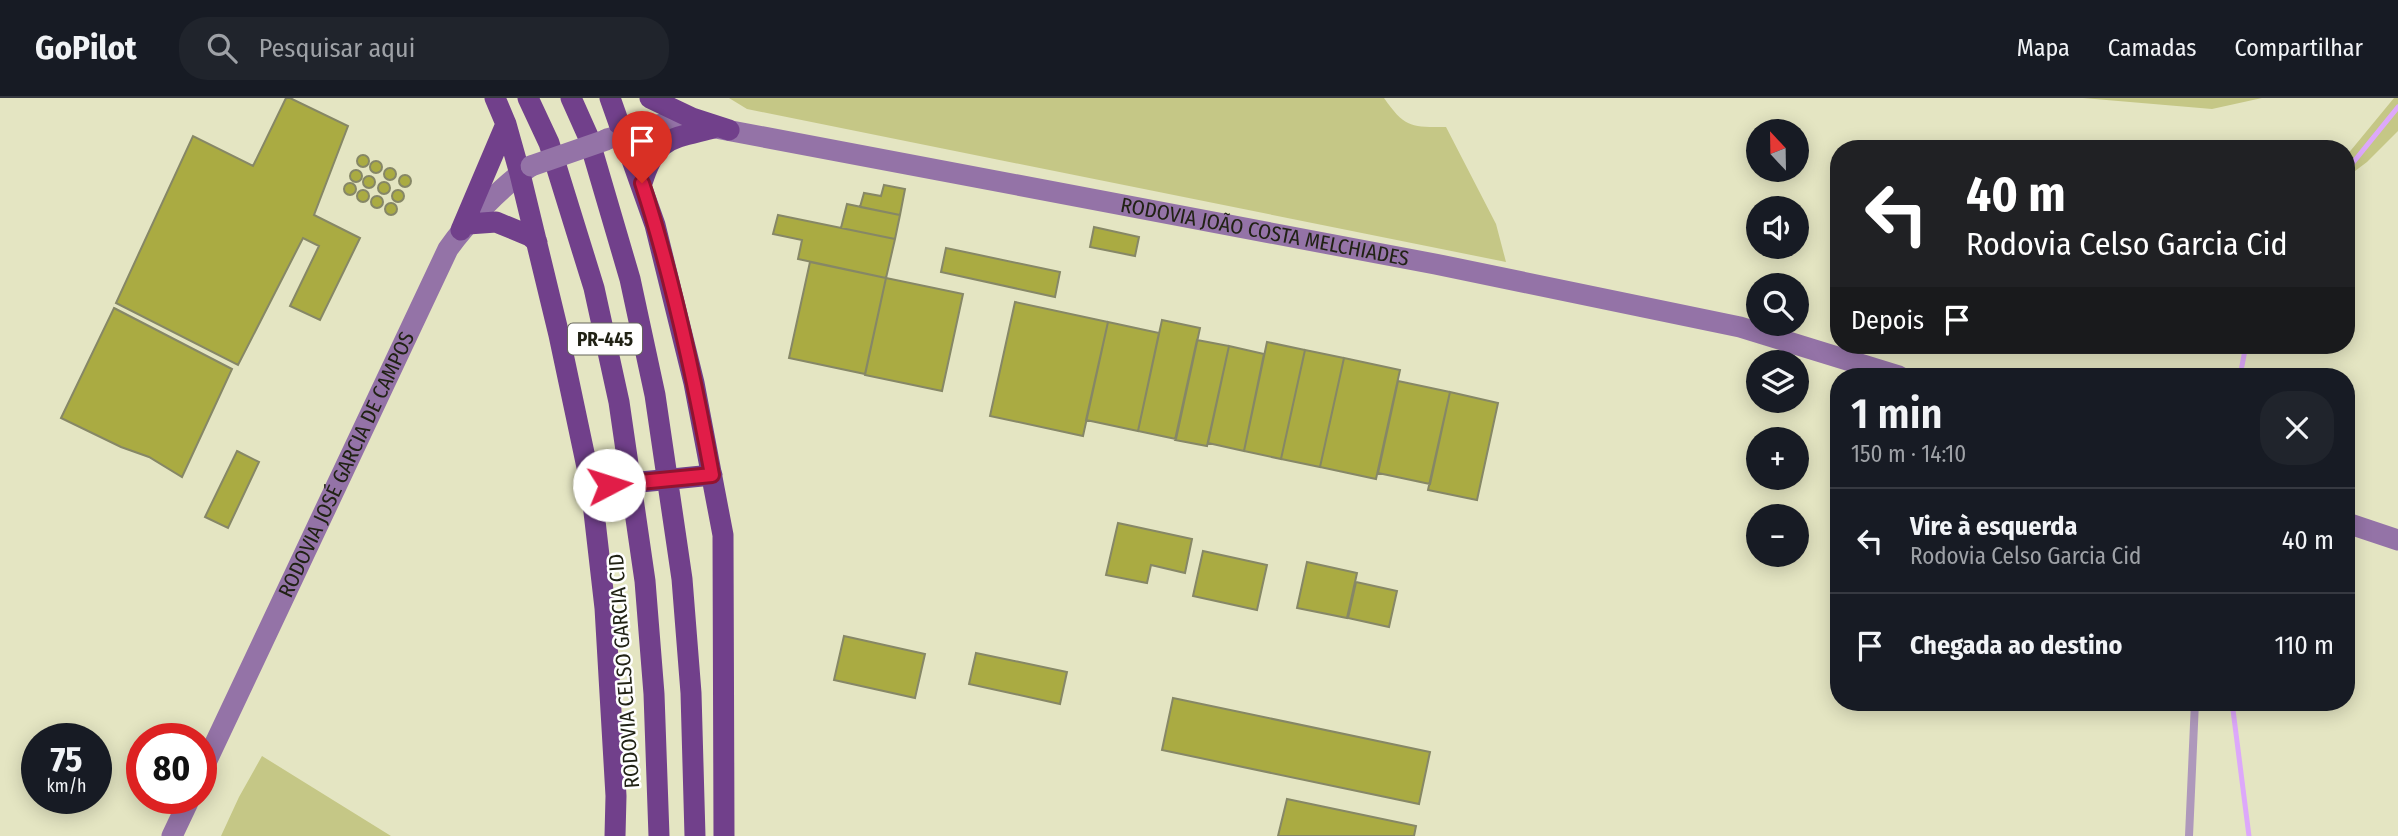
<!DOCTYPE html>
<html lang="pt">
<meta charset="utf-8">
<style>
body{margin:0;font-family:"Fira Sans Condensed",sans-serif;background:#20242c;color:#f1f3f6;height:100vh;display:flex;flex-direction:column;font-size:26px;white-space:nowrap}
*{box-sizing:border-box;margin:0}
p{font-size:23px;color:#9ea1a6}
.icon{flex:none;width:38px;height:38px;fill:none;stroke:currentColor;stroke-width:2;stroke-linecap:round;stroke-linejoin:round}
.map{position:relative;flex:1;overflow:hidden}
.drawer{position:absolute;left:1830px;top:270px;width:525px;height:343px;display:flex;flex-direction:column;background:#171b24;border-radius:28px;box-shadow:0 4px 18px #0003}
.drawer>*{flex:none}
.hud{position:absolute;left:1830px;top:42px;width:525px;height:214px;border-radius:28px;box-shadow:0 4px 18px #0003;background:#202124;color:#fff;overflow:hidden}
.needle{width:46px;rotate:338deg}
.fabs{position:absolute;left:1746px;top:21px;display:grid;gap:14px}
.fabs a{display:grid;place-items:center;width:63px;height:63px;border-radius:50%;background:#171b24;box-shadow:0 4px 18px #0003;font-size:35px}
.speed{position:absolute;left:21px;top:625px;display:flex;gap:14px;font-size:35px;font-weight:700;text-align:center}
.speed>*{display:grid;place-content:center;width:91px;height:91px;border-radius:50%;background:#171b24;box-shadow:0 4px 18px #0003;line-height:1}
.speed small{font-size:18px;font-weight:400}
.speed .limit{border:10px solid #d22;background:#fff;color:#111}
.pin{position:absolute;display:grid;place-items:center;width:60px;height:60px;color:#fff;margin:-72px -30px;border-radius:50% 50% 50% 0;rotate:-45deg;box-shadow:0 0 7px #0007}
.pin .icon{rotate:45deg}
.me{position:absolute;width:77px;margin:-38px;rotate:85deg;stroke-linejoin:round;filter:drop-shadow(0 0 5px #0008)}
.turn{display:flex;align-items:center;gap:24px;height:147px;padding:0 21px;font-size:32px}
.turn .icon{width:91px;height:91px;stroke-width:2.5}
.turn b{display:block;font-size:49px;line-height:60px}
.then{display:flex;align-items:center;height:66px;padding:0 21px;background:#0003;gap:14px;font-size:26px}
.round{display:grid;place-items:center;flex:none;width:74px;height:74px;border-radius:28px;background:#20242c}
.head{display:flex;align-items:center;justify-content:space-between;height:119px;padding:0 21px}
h1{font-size:42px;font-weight:600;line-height:52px}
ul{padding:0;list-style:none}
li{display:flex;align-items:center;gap:21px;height:105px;padding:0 21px;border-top:2px solid #363941}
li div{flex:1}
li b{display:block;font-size:26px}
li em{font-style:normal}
header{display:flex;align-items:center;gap:42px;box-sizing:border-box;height:98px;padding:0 35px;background:#171b24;border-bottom:2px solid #363941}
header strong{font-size:33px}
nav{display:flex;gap:38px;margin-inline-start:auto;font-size:24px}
.search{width:490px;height:63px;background:#20242c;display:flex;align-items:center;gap:18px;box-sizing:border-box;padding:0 24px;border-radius:28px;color:#9ea1a6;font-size:26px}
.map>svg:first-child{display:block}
.green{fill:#c5c786}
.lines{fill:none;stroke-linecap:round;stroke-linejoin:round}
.stream{stroke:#dda8fa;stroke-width:5}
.building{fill:#aaab42;stroke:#868766;stroke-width:2}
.lane{stroke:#ae98bb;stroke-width:8}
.secondary{stroke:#9473a7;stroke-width:21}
.highway{stroke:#71408b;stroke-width:21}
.secondary-bridge{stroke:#9473a7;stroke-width:21}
.highway-bridge{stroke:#71408b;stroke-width:21}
.route-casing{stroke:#92132f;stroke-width:18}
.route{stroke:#e11d48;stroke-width:12}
.labels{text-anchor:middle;stroke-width:5;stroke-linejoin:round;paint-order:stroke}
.shield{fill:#fff;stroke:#64645b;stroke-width:2}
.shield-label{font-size:19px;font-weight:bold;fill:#212215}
.street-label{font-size:21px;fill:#212215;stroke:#fff}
</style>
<header>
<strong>GoPilot</strong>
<div class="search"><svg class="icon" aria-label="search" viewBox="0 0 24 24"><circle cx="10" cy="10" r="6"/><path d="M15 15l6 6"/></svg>Pesquisar aqui</div>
<nav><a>Mapa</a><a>Camadas</a><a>Compartilhar</a></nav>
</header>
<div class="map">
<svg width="2398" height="738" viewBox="0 0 2398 738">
<rect width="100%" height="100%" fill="#e4e5c2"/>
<path class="green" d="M729,0h655c21,30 27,29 62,29l50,97 10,38 -759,-153z
M2083,0h179l-50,11z
M2394,0h4v33l-31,31 -20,15v-22z
M262,658l129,80h-170l18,-39z"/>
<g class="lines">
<path class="stream" d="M2347,72l51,-63
M2240,278l6,-31
M2232,604l17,134"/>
</g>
<path class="building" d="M286,0h4l58,28 -34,89 46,23 -40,82 -30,-14 29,-60 -16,-8 -65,127 -122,-62 77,-167 60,30z
M357 63a6 6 0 1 1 12 0a6 6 0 1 1-12 0Z
M370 69a6 6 0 1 1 12 0a6 6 0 1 1-12 0Z
M384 76a6 6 0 1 1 12 0a6 6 0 1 1-12 0Z
M350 78a6 6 0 1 1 12 0a6 6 0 1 1-12 0Z
M399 83a6 6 0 1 1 12 0a6 6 0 1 1-12 0Z
M363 84a6 6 0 1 1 12 0a6 6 0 1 1-12 0Z
M378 90a6 6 0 1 1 12 0a6 6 0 1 1-12 0Z
M344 91a6 6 0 1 1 12 0a6 6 0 1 1-12 0Z
M884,87l21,4 -5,26 -40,-8 4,-14 17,3z
M392 98a6 6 0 1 1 12 0a6 6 0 1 1-12 0Z
M357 98a6 6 0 1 1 12 0a6 6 0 1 1-12 0Z
M371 104a6 6 0 1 1 12 0a6 6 0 1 1-12 0Z
M385 111a6 6 0 1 1 12 0a6 6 0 1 1-12 0Z
M847,106l53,11 -5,24 -54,-11z
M778,117l117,24 -9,39 -88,-19 4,-19 -29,-6z
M1094,129l45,10 -4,19 -45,-9z
M946,150l114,24 -5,25 -114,-25z
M810,164l76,16 -21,96 -76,-16z
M886,180l77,16 -21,97 -77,-16z
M1015,204l93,20 -25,114 -93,-20z
M114,210l118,61 -50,108 -33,-20 -28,-10 -60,-29z
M1162,222l38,8 -24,111 -38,-8z
M1108,224l51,11 -21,98 -52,-11z
M1197,242l32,6 -22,100 -32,-6z
M1267,244l38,8 -24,109 -37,-8z
M1229,248l35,8 -20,97 -36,-8z
M1305,252l39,8 -24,109 -39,-8z
M1344,260l56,12 -24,109 -56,-12z
M1398,283l52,11 -20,92 -52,-11z
M1450,294l48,11 -21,97 -49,-10z
M237,353l22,11 -31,66 -23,-11z
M1118,425l74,16 -7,34 -34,-8 -4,18 -41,-8z
M1203,453l64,14 -10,45 -64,-14z
M1307,464l50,11 -10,45 -50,-10z
M1356,484l41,9 -8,36 -41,-9z
M844,538l81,18 -10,44 -81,-18z
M976,555l91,19 -7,32 -91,-20z
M1173,600l257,54 -11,52 -257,-54z
M1287,701l129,27 -2,10h-136z"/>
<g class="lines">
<path class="lane" d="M2189,738l6,-134"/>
<g class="secondary">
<path id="s1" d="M607,41c26,-7 55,-19 82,-16l746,141 305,63 159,49"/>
<path d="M2347,425l51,17"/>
<path id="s2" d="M201,675l247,-524c19,-27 55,-64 83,-83"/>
<path d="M172,738l18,-38"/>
</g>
<path class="highway" d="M495,0l11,26 14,50 39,161 32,151 14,122 11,188 -1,40
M528,0l21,45 45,145 25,114 26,179 9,113 5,142
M571,0l17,38 42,143 25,116 27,184 9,114 4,143
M610,0l45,127 39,158 29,152 1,301
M650,0l42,20 37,12
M642,85c14,-46 29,-44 71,-55
M468,126l28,-2 34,14 7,6
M461,132l45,-106
M672,381l40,-4"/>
<path class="secondary-bridge" d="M531,68l75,-26"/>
<path class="highway-bridge" d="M609,387l63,-6"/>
</g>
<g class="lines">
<g class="route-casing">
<path id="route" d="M609,387l103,-10c-18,-98 -39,-197 -70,-292"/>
</g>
<use href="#route" class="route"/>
</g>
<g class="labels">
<rect class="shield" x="568" y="225.5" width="74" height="31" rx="5"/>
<g class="shield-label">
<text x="605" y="248">PR-445</text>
</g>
<g class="street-label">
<text dy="7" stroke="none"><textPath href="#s1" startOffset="670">RODOVIA JOÃO COSTA MELCHIADES</textPath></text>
<text dy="7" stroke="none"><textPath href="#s2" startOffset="341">RODOVIA JOSÉ GARCIA DE CAMPOS</textPath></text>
<text transform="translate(624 573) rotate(-94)" y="7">RODOVIA CELSO GARCIA CID</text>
</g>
</g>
</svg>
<div class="fabs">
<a><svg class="needle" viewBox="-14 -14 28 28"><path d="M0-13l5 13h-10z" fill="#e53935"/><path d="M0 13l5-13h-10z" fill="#9ea1a6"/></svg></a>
<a><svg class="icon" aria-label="sound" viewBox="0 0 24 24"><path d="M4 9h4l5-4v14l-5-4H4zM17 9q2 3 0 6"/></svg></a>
<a><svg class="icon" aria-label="search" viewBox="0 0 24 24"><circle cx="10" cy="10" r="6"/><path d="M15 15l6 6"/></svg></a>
<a><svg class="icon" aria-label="layers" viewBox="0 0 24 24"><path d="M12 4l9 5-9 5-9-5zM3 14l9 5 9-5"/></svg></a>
<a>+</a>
<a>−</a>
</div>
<div class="speed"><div>75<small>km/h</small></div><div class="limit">80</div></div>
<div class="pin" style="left:642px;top:85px;background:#d93025"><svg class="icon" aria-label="arrive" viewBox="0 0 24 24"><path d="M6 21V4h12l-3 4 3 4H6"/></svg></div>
<svg class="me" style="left:609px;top:387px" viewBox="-20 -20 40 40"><circle r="19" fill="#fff"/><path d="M0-13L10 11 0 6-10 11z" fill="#e11d48"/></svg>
<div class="hud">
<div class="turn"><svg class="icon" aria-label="left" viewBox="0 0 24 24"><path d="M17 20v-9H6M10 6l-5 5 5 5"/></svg><div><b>40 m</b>Rodovia Celso Garcia Cid</div></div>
<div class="then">Depois<svg class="icon" aria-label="arrive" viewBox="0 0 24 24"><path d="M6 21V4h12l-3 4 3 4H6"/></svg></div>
</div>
<section class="drawer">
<div class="head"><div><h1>1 min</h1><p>150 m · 14:10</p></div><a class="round"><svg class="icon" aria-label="close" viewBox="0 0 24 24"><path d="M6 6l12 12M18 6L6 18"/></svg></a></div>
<ul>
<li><svg class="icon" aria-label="left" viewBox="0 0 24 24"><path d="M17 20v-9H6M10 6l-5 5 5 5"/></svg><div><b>Vire à esquerda</b><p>Rodovia Celso Garcia Cid</p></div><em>40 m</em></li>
<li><svg class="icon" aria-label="arrive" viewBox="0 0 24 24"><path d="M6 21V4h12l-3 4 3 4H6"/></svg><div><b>Chegada ao destino</b></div><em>110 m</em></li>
</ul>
</section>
</div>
